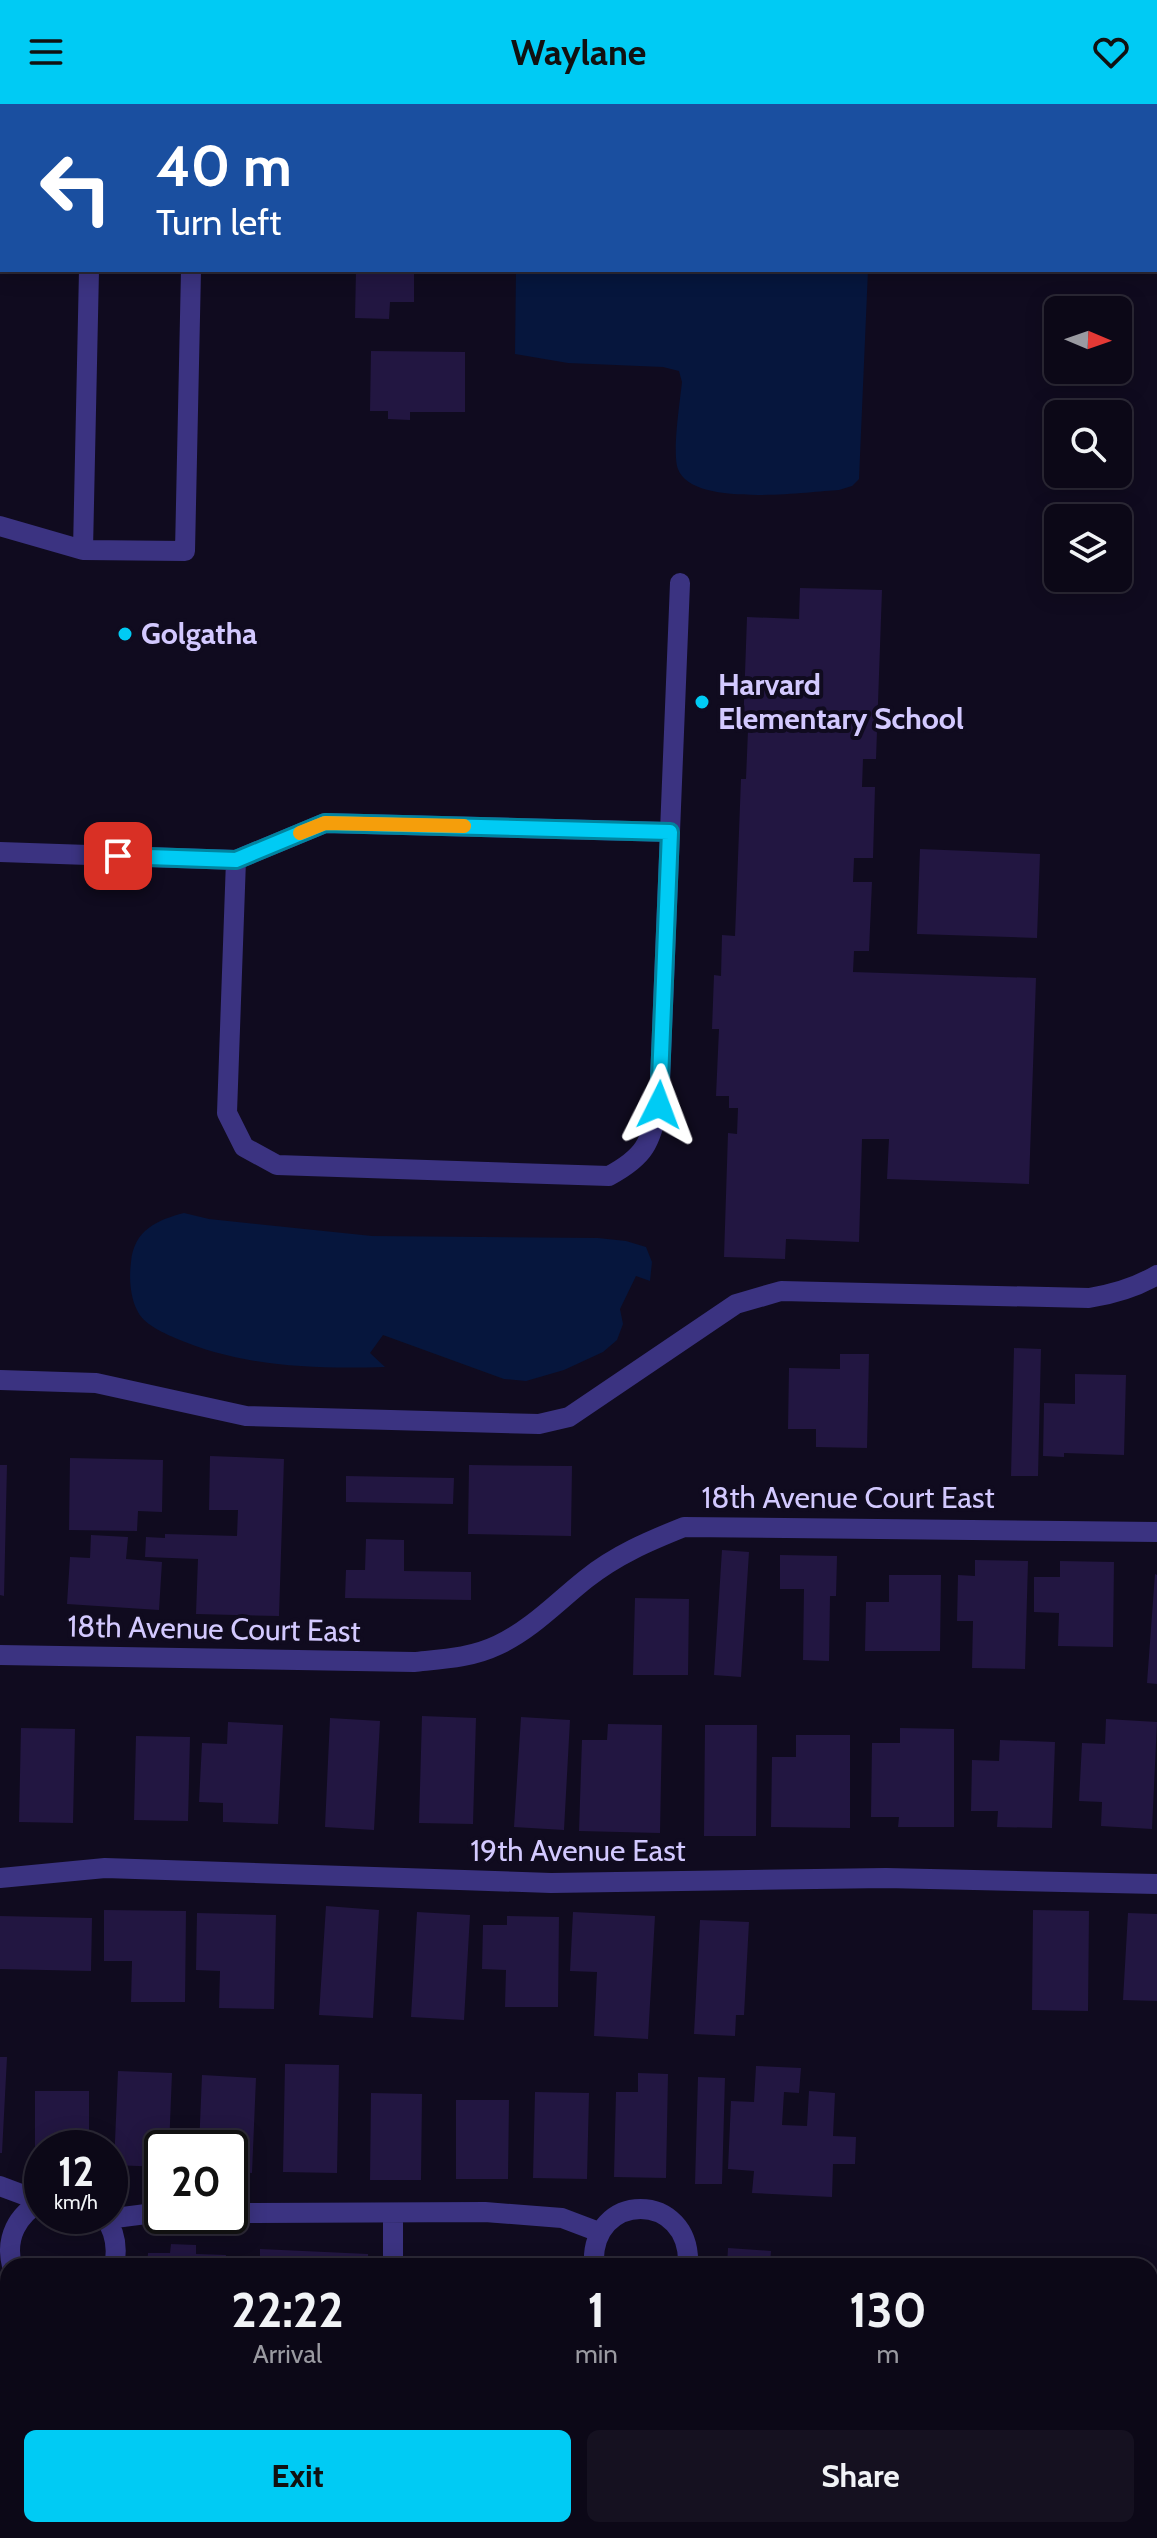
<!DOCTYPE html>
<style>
body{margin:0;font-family:Cabin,sans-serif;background:#151120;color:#f1f3f6;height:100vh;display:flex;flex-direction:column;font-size:30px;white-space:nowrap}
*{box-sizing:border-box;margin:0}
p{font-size:26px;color:#9a9aa1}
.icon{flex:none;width:44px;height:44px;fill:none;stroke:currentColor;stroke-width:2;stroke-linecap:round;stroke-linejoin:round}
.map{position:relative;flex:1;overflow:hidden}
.side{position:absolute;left:0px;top:2154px;width:1158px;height:280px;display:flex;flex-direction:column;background:#0c0817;border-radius:24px 24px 0 0;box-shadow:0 4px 20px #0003,0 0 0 2px #2c2936}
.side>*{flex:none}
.banner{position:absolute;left:0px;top:0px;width:1158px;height:168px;box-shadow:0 4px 20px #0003,0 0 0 2px #2c2936;background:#1a4fa0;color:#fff;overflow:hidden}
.needle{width:52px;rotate:92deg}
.buttons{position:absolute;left:1044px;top:192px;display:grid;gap:16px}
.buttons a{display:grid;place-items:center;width:88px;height:88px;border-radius:12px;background:#0c0817;box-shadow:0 4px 20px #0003,0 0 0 2px #2c2936;font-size:40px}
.speed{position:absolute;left:24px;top:2026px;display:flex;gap:16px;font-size:40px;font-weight:700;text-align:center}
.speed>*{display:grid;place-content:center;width:104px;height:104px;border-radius:50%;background:#0c0817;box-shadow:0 4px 20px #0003,0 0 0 2px #2c2936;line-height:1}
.speed small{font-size:20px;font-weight:400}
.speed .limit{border:4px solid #111;border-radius:12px;background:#fff;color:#111}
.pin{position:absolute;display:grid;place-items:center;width:68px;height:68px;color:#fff;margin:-34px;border-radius:16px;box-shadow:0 4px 12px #0006}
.me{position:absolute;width:88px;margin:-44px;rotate:3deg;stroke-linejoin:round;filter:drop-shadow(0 0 6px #0008)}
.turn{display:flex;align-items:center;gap:28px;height:168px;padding:0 24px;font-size:36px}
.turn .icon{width:104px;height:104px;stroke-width:2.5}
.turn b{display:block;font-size:56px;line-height:68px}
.eta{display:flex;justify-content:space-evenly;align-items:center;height:136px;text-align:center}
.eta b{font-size:48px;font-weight:700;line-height:56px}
.button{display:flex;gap:16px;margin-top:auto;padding:16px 24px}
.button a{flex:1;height:92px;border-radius:12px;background:#00cbf4;color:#111;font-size:32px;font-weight:700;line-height:92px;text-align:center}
.button a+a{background:#151120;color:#f1f3f6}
header{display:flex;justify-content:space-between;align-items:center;height:104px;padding:0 24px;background:#00cbf4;color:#111;font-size:36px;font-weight:700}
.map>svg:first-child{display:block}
.water{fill:#06163d}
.building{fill:#221641}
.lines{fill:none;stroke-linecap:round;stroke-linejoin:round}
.minor{stroke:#3b3381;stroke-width:20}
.major{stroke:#ca50ff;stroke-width:20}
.route-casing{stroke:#00849f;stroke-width:20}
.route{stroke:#00cbf4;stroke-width:14}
.slow{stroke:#f59e0b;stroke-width:14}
.poi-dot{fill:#00cbf4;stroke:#100b1f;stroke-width:3}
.labels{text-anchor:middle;stroke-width:8;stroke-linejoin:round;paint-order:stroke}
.poi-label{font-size:30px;font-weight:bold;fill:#d3c9ff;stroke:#100b1f;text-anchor:start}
.street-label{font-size:30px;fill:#d3c9ff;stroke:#100b1f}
</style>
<header><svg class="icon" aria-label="menu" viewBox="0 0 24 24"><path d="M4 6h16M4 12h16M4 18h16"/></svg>Waylane<svg class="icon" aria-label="heart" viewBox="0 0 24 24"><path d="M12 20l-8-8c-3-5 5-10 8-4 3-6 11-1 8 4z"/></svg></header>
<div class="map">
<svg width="1157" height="2434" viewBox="0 0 1157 2434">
<rect width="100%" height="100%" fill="#100b1f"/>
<path class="water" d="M516,166h352l-9,209 -7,7 -13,4c-34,2 -147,18 -161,-21 -6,-15 2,-68 4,-87l-3,-11 -16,-4 -95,-4 -53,-9z
M184,1109l25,6 163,17 226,2 28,3 20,6 6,15 -2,19 -14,-5 -16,33 3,15 -6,16 -14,12 -39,18 -38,11 -22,-2 -121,-44 -13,18 15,14c-72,2 -143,0 -210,-29 -13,-6 -32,-14 -38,-28 -7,-14 -8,-33 -6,-48 3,-32 26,-42 53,-49z"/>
<path class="building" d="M356,166h58v32h-24l-1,17 -34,-1z
M371,247l94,1v60h-55v8l-22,-1v-8h-18z
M800,484l82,2 -6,169h-13l-1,28h13l-2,71h-19l-1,24h19l-3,69h-15l-1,21 183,6 -7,206 -142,-5 2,-40h-27l-3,103 -73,-3 -1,20 -61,-2 4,-124 9,1 1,-26h-9v-12h-13l3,-67h-7l2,-54 7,1 1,-41 13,1 6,-157h5l2,-49h-5l4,-113 52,2z
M920,745l120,5 -3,84 -120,-4z
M1014,1244l27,1 -3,127h-27z
M840,1250h29l-2,94 -51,-1v-18h-28l1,-61 51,1z
M1075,1270l51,1 -2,80 -60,-2v4l-21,-1 1,-53 31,1z
M210,1352l74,3 -5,157 -83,-2 2,-55 -53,-2 1,-20 19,1v-4l72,2 1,-26h-29z
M70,1354l93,2 -1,52 -24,-1 -1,20 -68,-1z
M0,1361h7l-3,131 -4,-1z
M469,1361l103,1 -1,70 -103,-2z
M346,1372l108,2 -1,26 -107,-2z
M91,1431l37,2 -2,22 36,3 -3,48 -92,-6 3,-47 20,1z
M366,1435l38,1v31l67,1v28l-126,-2 1,-28h19z
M722,1446l27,2 -8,125 -27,-2z
M780,1451l57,1 -1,40h-6l-1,65 -26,-1 1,-71h-24z
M975,1456l53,1 -3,108 -53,-1 1,-47h-16l1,-46 17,1z
M1060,1457l54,1 -1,85 -55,-1 1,-33 -25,-1v-35h26z
M1155,1470l2,1v109l-10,-1z
M889,1471h52l-1,76h-75l1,-49h23z
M635,1494l54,1 -1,76h-55z
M422,1612l54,2 -3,106 -54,-1z
M521,1613l49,3 -6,110 -50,-3z
M330,1614l50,3 -6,109 -49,-3z
M1106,1615l51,3 -5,107 -51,-3 1,-24 -23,-1 3,-58 23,1z
M228,1618l55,3 -5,99 -55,-2v-19l-24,-1 3,-59 25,1z
M608,1620l54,1 -2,108 -81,-2 3,-91h25z
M705,1621h52l-1,111h-52z
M21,1624l54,1 -2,94 -54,-1z
M900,1624l54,1v98h-56l1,-10h-28l1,-74h28z
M796,1631h54v93l-79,-1 1,-70h24z
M136,1632l54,1 -2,84 -54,-1z
M1000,1636l55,2 -3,86 -55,-1 1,-16h-27l1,-51 27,1z
M326,1802l53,4 -6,108 -54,-3z
M104,1806l82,1 -1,91h-54l1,-41h-28z
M1033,1806l56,1 -1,100 -56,-1z
M417,1808l53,3 -6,105 -53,-3z
M573,1808l82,4 -7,123 -54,-3 3,-64 -27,-1z
M197,1809l79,2 -2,94 -55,-1 1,-37 -24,-1z
M1128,1809l29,1v87l-34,-1z
M0,1812l92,2 -1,53 -91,-2z
M507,1812l52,1 -1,90h-53l1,-37 -24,-1 1,-44h24z
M700,1816l49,2 -5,93h-8l-1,21 -41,-2z
M0,1953h7l-5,96h-2z
M285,1960l54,1 -2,108 -54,-1z
M756,1962l45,2 -2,25 -15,-1 -2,33 25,1 2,-35 26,2 -2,43 23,1 -1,27h-22l-1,33 -80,-4 2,-22 -26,-2 3,-68 23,1z
M118,1967l54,2 -3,75h-7v19l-48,-2z
M638,1969l30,1 -2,104 -52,-1 2,-85h22z
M202,1971l54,3 -4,95 -22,-1v-24h-31z
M698,1973l27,1 -3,106h-27z
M35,1987h54v57h-47v16h-7z
M535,1988l54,1 -2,86 -54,-1z
M371,1989l51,1 -1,86h-51z
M456,1996h53l-1,79h-52z
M171,2140l25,1v9l30,1 -1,11h-78l1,-13h22z
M728,2144l43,3 -1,12 6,1v2h-49z
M260,2145l108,5v12h-108z
M453,2157l96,2v3h-96z
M0,2205h8v57h-8z
M1150,2223h7v73h-7z
M0,2293h8v54h-8z"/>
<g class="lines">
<path class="minor" d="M93,2l1,-2
M981,2v-2
M1082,2v-2
M0,422l83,24 102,1 6,-281
M83,446l6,-280
M0,748l236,8 89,-37 345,9
M236,756l-9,253 17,34 33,18 332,11c37,-20 40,-32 50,-71l21,-522
M0,1276l96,3 150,33 293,8 30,-7 167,-113 45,-13 308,7c25,-4 46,-10 68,-23
M0,1551l414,7c29,-3 57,-4 84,-17 34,-16 59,-43 88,-66 30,-24 63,-38 98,-52l473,5
M0,1774l105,-10 446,15 335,-5 271,6
M0,2082l40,15
M230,2109l255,-1 77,6 37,14
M104,2112c11,15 14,32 10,50
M107,2115l55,-7
M12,2162c-7,-28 5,-51 30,-65
M393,2162v-52
M594,2162c-5,-76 98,-76 94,0
M391,2434v-8"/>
<path class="major" d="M605,0l85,2
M1156,13h1"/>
</g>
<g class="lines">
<g class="route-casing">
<path id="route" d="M118,752l118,4 89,-37 345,9 -11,273"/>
</g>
<use href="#route" class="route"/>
<path class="slow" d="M300,729l25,-10 139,3"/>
</g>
<g class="poi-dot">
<circle cx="125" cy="530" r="8"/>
<circle cx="702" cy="598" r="8"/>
</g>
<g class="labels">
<g class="poi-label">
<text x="141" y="540">Golgatha</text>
<text x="718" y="591">Harvard<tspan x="718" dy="34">Elementary School</tspan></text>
</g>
<g class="street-label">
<text x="848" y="1404">18th Avenue Court East</text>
<text transform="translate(214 1525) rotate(1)" y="10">18th Avenue Court East</text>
<text x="578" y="1757">19th Avenue East</text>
</g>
</g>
</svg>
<div class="buttons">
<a><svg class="needle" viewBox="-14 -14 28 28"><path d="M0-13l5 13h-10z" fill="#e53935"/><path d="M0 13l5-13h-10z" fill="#9a9aa1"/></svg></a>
<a><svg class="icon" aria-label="search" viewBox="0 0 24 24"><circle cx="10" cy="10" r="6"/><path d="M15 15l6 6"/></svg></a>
<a><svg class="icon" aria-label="layers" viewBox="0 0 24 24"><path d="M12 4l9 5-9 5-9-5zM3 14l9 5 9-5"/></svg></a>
</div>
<div class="speed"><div>12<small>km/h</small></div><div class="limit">20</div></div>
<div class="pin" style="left:118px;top:752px;background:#d93025"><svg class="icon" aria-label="arrive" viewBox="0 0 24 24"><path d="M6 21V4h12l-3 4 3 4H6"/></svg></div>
<svg class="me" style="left:659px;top:1001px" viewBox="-20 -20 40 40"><path d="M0-17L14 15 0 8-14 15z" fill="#00cbf4" stroke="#fff" stroke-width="4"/></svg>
<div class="banner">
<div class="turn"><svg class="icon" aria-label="left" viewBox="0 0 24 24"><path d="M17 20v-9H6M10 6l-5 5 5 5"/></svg><div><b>40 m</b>Turn left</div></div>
</div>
<section class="side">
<div class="eta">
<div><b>22:22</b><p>Arrival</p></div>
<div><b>1</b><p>min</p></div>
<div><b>130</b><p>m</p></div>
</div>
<div class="button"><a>Exit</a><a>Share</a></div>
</section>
</div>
